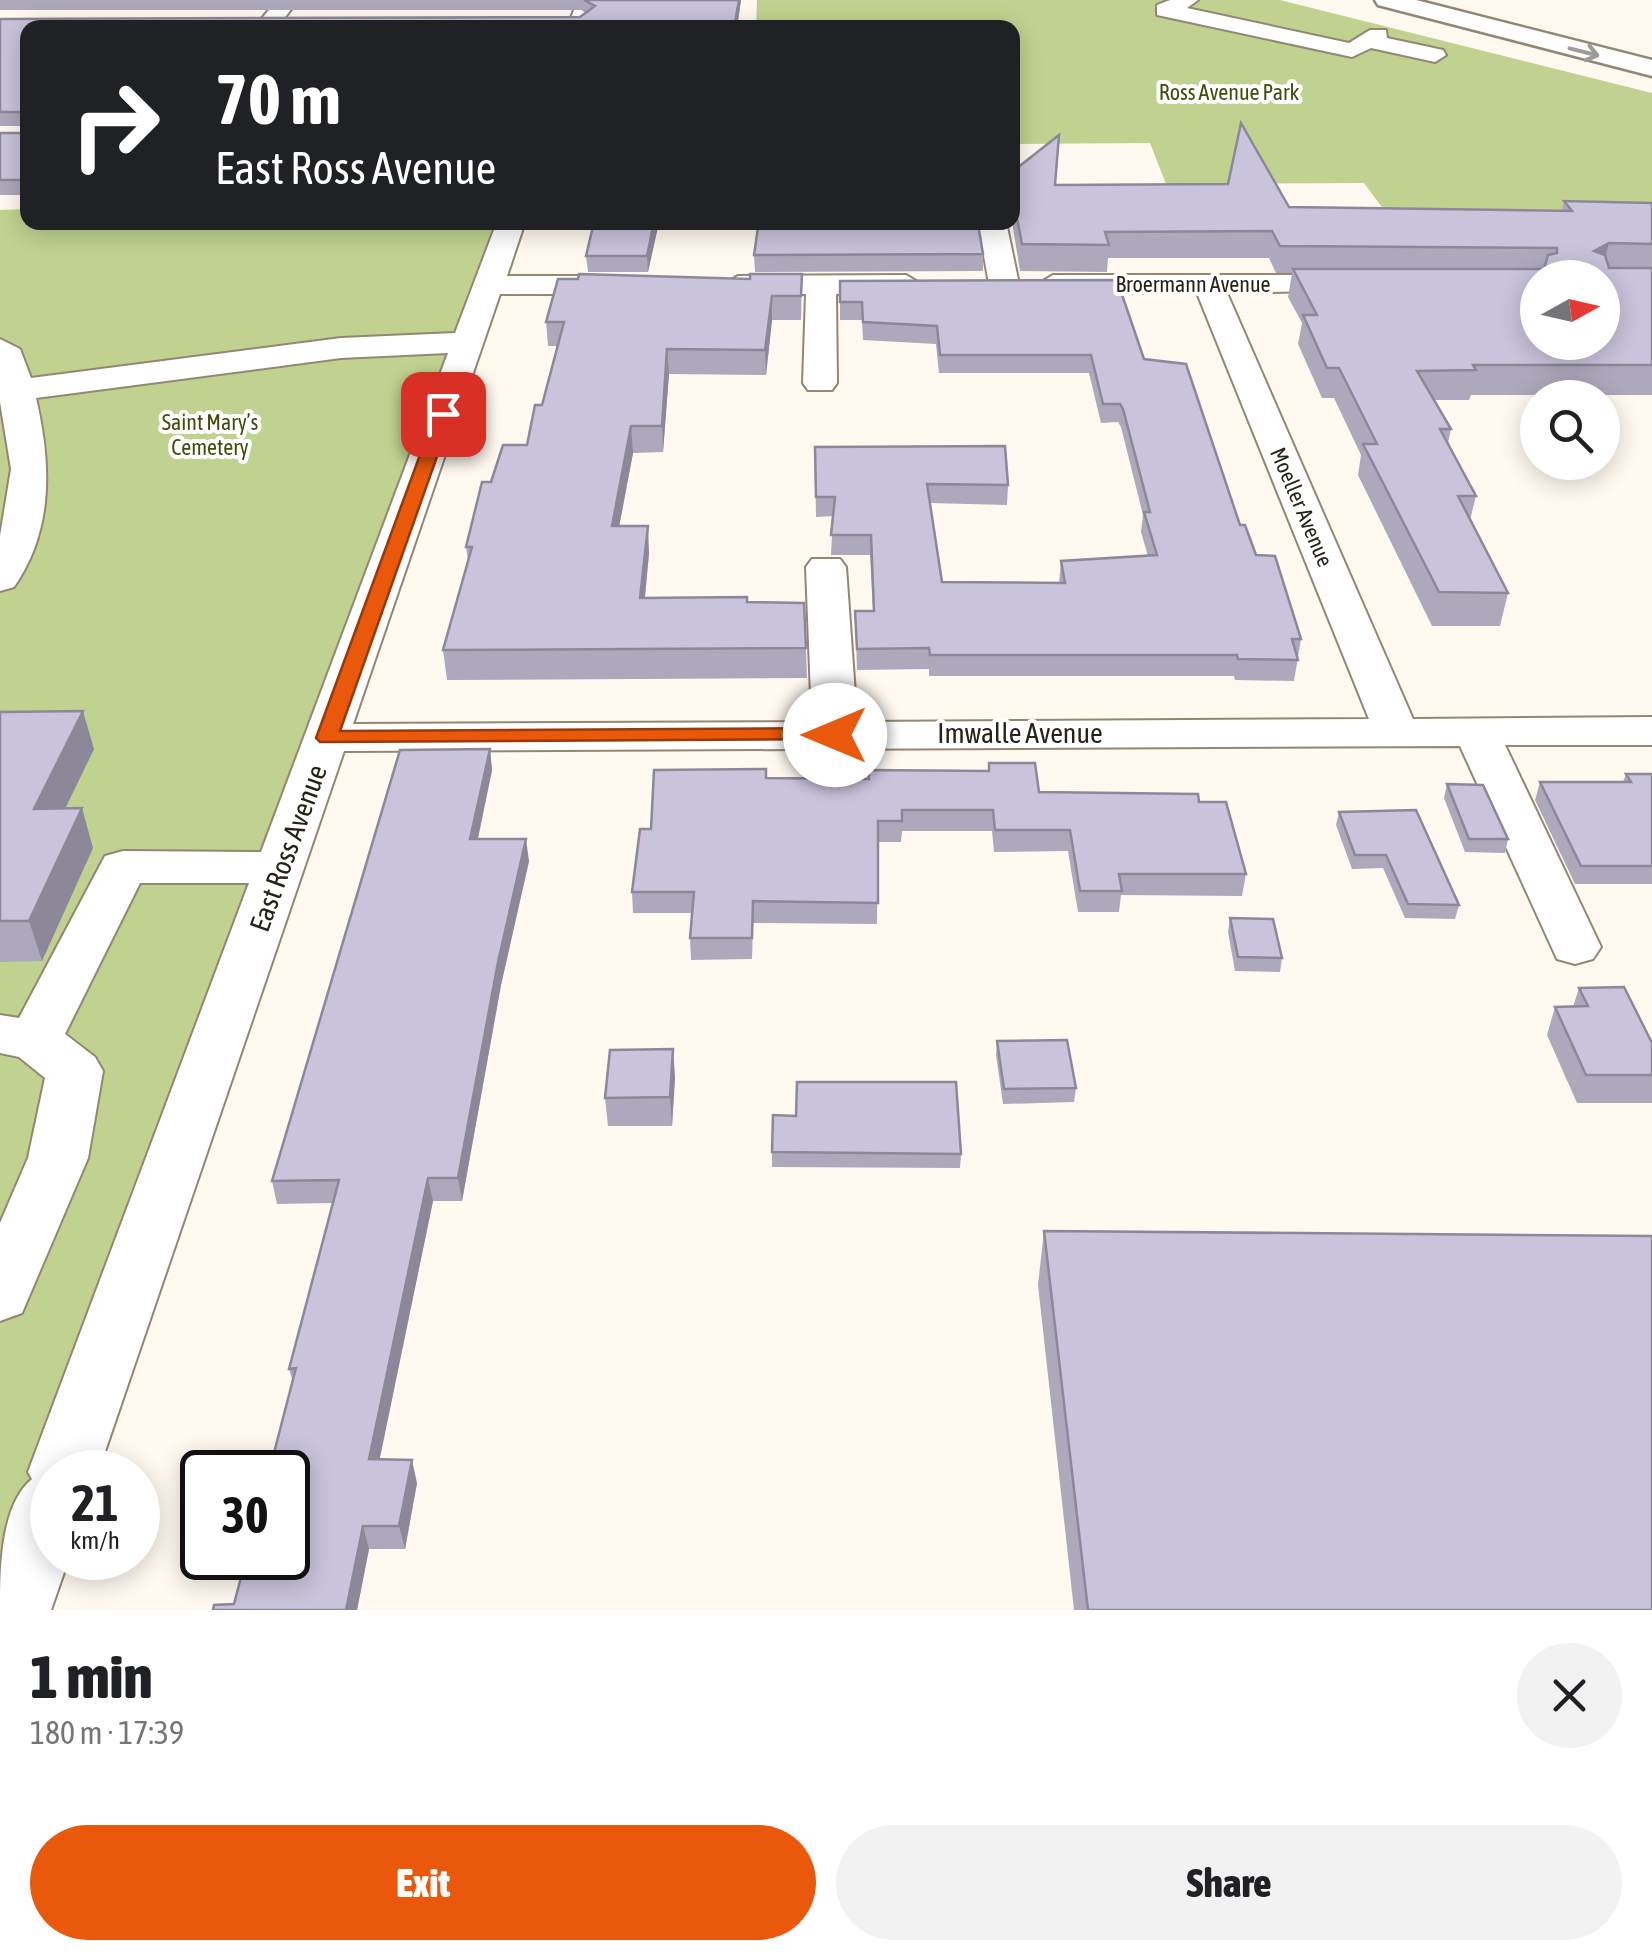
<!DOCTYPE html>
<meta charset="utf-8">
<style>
body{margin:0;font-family:"Asap Condensed",sans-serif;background:#f2f2f2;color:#202124;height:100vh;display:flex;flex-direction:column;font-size:38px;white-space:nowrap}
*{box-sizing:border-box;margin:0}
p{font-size:32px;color:#757577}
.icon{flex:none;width:55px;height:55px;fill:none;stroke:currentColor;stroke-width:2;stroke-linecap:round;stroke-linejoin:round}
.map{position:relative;height:1610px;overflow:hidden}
.side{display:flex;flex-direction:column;background:#fff;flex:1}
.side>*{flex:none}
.top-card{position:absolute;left:20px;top:20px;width:1000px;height:210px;border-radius:20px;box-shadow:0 5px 25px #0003;background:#202124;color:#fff;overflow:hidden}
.needle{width:65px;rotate:82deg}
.controls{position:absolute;left:1520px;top:260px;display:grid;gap:20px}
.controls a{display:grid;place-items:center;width:100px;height:100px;border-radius:50%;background:#fff;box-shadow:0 5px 25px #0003;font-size:50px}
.speed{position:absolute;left:30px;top:1450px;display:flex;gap:20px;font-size:50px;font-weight:700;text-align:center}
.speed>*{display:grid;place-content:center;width:130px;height:130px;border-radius:50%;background:#fff;box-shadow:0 5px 25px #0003;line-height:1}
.speed small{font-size:25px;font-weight:400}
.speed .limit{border:5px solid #111;border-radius:15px;background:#fff;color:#111}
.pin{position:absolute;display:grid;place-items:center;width:85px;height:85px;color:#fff;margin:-42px;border-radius:20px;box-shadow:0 5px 15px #0006}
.me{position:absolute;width:110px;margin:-55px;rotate:270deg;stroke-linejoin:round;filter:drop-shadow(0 0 8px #0008)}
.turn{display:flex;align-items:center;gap:35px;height:210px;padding:0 30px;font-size:45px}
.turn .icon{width:130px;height:130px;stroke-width:2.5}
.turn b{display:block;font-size:70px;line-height:85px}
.round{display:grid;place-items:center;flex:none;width:105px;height:105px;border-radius:52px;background:#f2f2f2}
.overview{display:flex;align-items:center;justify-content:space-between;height:170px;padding:0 30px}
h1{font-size:60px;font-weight:800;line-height:75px}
.primary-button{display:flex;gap:20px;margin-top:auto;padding:20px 30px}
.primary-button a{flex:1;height:115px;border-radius:60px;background:#ea580c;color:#fff;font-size:40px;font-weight:800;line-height:115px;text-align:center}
.primary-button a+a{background:#f2f2f2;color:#202124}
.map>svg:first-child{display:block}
.green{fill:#c1d290}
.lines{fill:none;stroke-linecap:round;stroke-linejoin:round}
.minor-casing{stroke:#938772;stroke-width:4}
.highway-casing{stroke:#938772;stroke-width:5}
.minor{fill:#fff;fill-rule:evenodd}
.highway{fill:#fff;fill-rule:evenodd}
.wall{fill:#ada8bc}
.shaded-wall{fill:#8d8899}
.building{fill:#c9c3db;stroke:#8d8899;stroke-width:2.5;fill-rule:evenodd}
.oneway{stroke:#9e9c98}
.route{fill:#ea580c;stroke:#983908;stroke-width:2.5}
.labels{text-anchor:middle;stroke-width:8;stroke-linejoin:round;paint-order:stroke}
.far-park-label{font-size:22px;fill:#3f4c0b;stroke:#fff}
.far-street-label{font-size:22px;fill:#272219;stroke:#fff}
.street-label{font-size:28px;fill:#272219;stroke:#fff}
</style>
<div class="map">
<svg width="1652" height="1610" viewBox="0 0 1652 1610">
<rect width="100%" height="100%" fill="#fff9f0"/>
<path class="green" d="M757,0h523l372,93v125l-80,2 -10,-10 -175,4 -23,-31 -198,1 -16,-41 -137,1 -1,-116h-256z
M27,209l1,13 483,1 -448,1249h-11v31l-38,107h-14v-1400z"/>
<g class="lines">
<g class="minor-casing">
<path id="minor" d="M277,0h21l-21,28h-23z
M578,0h20l-9,28h-22z
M1170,0h28l-11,8 162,35 21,-13h16l1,8 56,12 3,5 -11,7 -64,-14 -19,9 -195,-42v-10z
M497,222h28l-18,54h114l15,9 -15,9h-121l-147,430 459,-2 -6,-155 6,-8h28l6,8 11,155 512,-3 -172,-426h-144l-15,-9 15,-9h303l15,9 -4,6 -140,3 186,426 239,-2v28h-147l96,202 -8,12 -18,5 -18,-5 -97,-213 -1116,5 -246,721h-46v86h17l-18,52h-51c0,-38 0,-105 32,-131l-4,-7 221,-589h-109l-75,151 30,23 8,14 -15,87 -66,155 -22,8v-98l28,-65 17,-80 -26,-21 -19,-4v-38l19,3 86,-162 18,-5 138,1 187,-499 -107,5 -305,40c15,64 18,132 -22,189l-14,4v-55l11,-67 -11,-67v-63l20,10 11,29 310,-40 114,-5z
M978,222h28l13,62 -4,6h-22l-4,-6z
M906,275l15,9 -4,6 -81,4 1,89 -5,7h-24l-5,-7 3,-89h-68l-15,-9 15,-9z"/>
</g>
<g class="highway-casing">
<path id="highway" d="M1375,0h41l236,60v16l-274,-71z"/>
</g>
<use href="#minor" class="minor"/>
<use href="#highway" class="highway"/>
</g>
<path class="wall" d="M0,0h741l-4,28h-709v167h-28v-62h27v-7h-27v-107l580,-2 6,-4 -5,-3h-581z
M1012,172l43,13 234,22 273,3 2,-9 88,2v192h-181l-2,5h-35l17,29 -3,14 28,53 -6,24 38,73 -8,33h-68l-74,-151 3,-20 -27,-57h-12l-24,-54 4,-21 -14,-26 4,-24h-16l-7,-15h-161l-1,14 -87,-1 -8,-49z
M594,222h65l-11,50h-60l-2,-16z
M864,222h53v2l66,30v17l-228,1 -1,-17 110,-31z
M802,274l-1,46h-29l-6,55 -97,-1 -6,78 -30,1 -14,73 30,27 -4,45 103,4 58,46 1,30 -360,2 -4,-30 25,-89 -2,-14 25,-65 36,-37 15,-40 15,-59h-9l-2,-24 32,-43h172z
M840,281l304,78 96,166 61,114 -7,42 -59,-1 -1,-4h-305v-7l-72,1 -2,-59h18l-3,-56h-39l2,-39 -17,1 -1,-70 193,38 -1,20 -77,-2 12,79 117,1 2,-22 87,-5 -7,-24 2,-17 -22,-88 -3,-5 -17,1 -12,-50h-150l-3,-29 -73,-4 -1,-20h-22z
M0,712l94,37 -29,60 28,39 -51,113 -42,1z
M490,749l2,21 -14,69 51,22 -28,124 -39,216h-29l-54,258 38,24 -12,66h-36l-12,61h-144l21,-6 59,-222 -4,-13 44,-166 -56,1 -5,-23z
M989,763l50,29 160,10 47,72 -4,22 -121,-1 -2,17h-41l-10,-61 -74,1 -2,-21h-90l-1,11h-23l-1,82 -124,-1 -1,36 -61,1 -1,-22 2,-25h-59l-1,-21 19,-63 115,-51 102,1 120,-8z
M1626,774h26v110h-77l-40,-84 5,-18h83z
M1447,784l61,55 -3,14 -40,-1 -21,-54z
M1339,812l120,93 -4,14 -50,-1 -22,-50 -31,1 -16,-44z
M1230,918l52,40 -2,14 -45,-1 -7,-39z
M1579,988l73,55v60h-75l-30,-68 8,-28h18z
M997,1041l79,47 -2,14 -71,2 -7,-49z
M675,1077l-3,49h-64l-3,-28z
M772,1152l189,2 -1,14 -188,-1z
M1044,1231l608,379h-578l-36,-325z"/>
<path class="shaded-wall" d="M739,0h2l-4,28h-3z
M654,222h5l-11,50 -1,-16z
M1609,243l-7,27 -8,-19z
M772,296v24l-6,55 -1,-25z
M667,349l2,25 -6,78 -1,-26z
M631,426l2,27 -19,101 -2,-28z
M648,526l1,27 -7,73 -2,-28z
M83,711l11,38 -48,99 -12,-39z
M490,749l2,21 -19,91 -3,-22z
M82,808l11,40 -51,113 -13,-40z
M526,839l3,22 -28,124 -39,216 -4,-23 40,-216z
M673,1049l2,28 -3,49 -2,-29z
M428,1178l5,23 -58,281 -6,-23z
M412,1460l5,23 -12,66 -6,-23z
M363,1526l6,23 -12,61h-11z"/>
<path class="building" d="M584,0h155l-5,28h-706v152h-28v-47h27v-21h-27v-93l580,-2 15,-11z
M1241,123l48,84 283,4 -8,-10 88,2v41l-43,-1 -15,8 11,4 4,13h43v97h-179l3,5 -59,1 34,58h-11l36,67h-18l50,97 -69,-1 -76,-148h14l-38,-76h-12l-24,-53h14l-24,-46h251l4,-14 9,-2v-5l-277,-2 -8,-15 -167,1 4,13 -87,-1 -10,-51v-21l47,-37 -4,50 173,-1zM1538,278h64v64h-64z
M594,222h60l-7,34h-61z
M865,222l113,2 5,30 -229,1 4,-28 107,-3z
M579,274l171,5v-5h52l-1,22h-29l-7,54 -98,-1 -5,77h-31l-19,100h36l-8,72 107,-1v5l57,1 2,45 -363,2 29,-103h-6l16,-65h9l12,-37h24l8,-40h7l22,-83h-18l12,-43h20z
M1117,280l27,79 42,5 54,161h5l11,30 19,1 26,83h-9l6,21 -60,-1 -1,-4h-307l-1,-7 -72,1 -2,-38h19l-3,-76h-40l4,-38h-19l-1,-50 190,-1 3,39 -81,-1 15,98 123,1 -4,-22 96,-6 -13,-43h6l-27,-103 -3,-5h-17l-12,-49h-151l-3,-29 -74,-4 -1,-20h-22v-21z
M83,711l-49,98 48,-1 -53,113h-29v-209z
M490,749l-20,90h56l-28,123 -40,216h-30l-59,281 43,1 -13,66h-36l-17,84h-133l1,-5 20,-1 12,-46h42v-86h-19l27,-104 -7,1 50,-189 -67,1 128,-431z
M989,763h46l4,29 159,2 1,8h27l20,72h-127l3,17h-42l-10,-61h-75l-2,-20h-91v11h-24v82l-125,-2 -1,37h-62l4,-46h-62l8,-63h11l3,-59 112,-1v9l103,1 -1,-9 121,1z
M1626,774h26v92h-71l-41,-84h91z
M1447,784l36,1 25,54h-39z
M1416,810l43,95 -51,-1 -22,-49h-31l-16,-43z
M1230,918l43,1 9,39 -44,-1z
M1624,987l28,56v32h-66l-31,-68 33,-1 -9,-18z
M1067,1040l9,48 -72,1 -7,-48z
M673,1049l-3,48 -65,1 5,-48z
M797,1082h159l5,72 -189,-2 1,-37 23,1z
M1044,1231l608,5v374h-564z"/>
<defs><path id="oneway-shaft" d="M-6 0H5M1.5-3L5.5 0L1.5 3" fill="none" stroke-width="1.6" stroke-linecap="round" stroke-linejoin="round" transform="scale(2.5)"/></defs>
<use class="oneway" href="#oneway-shaft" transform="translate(1584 52) rotate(14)"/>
<path class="route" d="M443,409l9,5 -112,317 495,-3 7,2v9l-522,3 -4,-4 119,-324z"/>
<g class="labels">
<g class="far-park-label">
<text x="1229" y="100">Ross Avenue Park</text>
<text x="210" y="430">Saint Mary’s<tspan x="210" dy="25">Cemetery</tspan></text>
</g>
<g class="far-street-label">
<text x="1193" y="292">Broermann Avenue</text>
<text transform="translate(1302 507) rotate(67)" y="8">Moeller Avenue</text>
</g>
<g class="street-label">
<text x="1020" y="743">Imwalle Avenue</text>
<text transform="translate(288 848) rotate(-70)" y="10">East Ross Avenue</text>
</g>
</g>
</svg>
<div class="controls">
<a><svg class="needle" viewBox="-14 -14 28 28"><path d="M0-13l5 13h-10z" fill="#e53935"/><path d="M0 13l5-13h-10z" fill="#757577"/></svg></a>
<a><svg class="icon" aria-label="search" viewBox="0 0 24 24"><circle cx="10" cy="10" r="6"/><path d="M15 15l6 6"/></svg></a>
</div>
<div class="speed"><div>21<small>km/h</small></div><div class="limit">30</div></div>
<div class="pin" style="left:443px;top:414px;background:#d93025"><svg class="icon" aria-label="arrive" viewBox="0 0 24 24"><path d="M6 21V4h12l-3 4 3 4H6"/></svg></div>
<svg class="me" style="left:835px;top:735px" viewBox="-20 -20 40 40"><circle r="19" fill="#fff"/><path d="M0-13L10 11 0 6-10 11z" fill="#ea580c"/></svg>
<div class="top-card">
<div class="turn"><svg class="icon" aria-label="right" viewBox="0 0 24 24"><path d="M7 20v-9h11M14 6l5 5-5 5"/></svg><div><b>70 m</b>East Ross Avenue</div></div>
</div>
</div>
<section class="side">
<div class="overview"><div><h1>1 min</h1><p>180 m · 17:39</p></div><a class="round"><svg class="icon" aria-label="close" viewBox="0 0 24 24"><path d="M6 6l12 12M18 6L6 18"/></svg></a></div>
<div class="primary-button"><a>Exit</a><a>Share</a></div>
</section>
